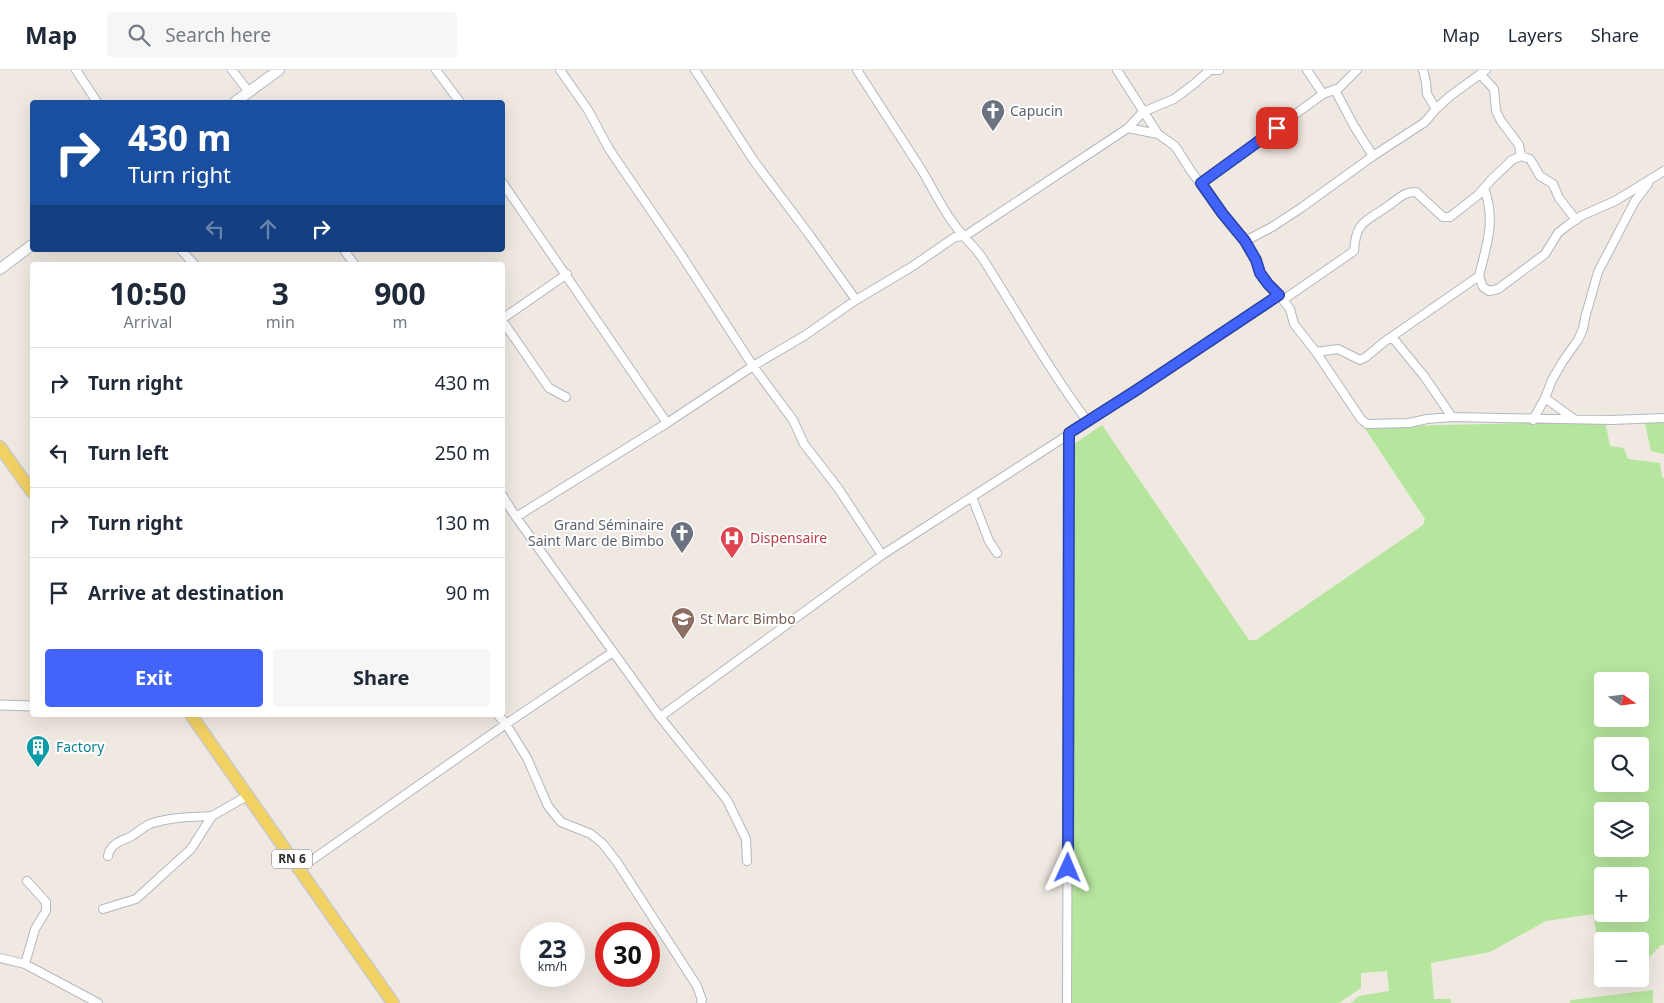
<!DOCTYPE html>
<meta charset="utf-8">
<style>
body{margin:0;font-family:"Noto Sans",sans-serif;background:#f6f6f7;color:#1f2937;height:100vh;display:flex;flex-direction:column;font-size:19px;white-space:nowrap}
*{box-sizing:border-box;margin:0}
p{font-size:16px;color:#747a83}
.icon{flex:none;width:28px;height:28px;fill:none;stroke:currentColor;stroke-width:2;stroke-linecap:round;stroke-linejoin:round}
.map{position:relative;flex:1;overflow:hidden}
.drawer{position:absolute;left:30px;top:192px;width:475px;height:455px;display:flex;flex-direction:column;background:#fff;border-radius:5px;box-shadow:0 5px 20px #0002}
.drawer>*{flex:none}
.hud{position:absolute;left:30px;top:30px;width:475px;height:152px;border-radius:5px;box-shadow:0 5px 20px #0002;background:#1a4fa0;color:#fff;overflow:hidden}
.needle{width:32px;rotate:104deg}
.controls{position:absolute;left:1594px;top:602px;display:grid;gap:10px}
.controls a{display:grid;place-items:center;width:55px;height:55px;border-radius:5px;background:#fff;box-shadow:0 5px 20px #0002;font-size:25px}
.speed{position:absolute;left:520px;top:852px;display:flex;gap:10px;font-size:25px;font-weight:700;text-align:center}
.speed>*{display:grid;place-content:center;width:65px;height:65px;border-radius:50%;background:#fff;box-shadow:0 5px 20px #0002;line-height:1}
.speed small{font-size:12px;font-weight:400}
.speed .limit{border:8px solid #d22;background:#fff;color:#111}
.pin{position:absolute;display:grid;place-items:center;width:42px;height:42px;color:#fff;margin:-21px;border-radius:10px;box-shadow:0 2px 8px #0006}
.me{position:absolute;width:55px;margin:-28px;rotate:1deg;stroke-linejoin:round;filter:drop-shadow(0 0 4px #0008)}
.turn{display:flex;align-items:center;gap:18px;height:105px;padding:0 15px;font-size:22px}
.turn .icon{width:65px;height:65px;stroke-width:2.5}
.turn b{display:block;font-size:35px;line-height:42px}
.lanes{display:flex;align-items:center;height:48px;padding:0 15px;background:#0003;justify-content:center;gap:25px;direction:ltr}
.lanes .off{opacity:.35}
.eta{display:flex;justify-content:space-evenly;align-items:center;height:85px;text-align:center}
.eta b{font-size:30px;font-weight:700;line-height:35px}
.button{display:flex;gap:10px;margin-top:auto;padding:10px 15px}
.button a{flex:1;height:58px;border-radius:5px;background:#4264fb;color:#fff;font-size:20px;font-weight:700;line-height:58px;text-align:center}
.button a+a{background:#f6f6f7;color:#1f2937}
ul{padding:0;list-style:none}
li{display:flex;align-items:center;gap:15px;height:70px;padding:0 15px;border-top:1px solid #e0e1e3}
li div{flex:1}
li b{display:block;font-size:19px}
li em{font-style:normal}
header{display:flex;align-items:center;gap:30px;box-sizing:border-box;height:70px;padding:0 25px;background:#fff;border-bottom:1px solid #e0e1e3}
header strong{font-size:24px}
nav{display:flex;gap:28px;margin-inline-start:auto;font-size:18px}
.search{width:350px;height:45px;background:#f6f6f7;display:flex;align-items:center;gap:12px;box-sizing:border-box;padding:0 18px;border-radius:5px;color:#747a83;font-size:19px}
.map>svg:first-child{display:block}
.green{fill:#b6e59e;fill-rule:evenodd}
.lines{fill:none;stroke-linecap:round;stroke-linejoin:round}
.minor-casing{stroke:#b4b7c1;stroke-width:10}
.tertiary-casing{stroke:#b4b7c1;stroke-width:11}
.secondary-casing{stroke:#b4b7c1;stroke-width:12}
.primary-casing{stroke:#c9c9c9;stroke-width:14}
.minor{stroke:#fff;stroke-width:8}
.tertiary{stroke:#fff;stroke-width:9}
.secondary{stroke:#fff;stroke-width:10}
.primary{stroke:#f2d163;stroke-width:11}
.route-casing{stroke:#2b41a3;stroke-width:12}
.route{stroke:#4264fb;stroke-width:9}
.labels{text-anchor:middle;stroke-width:4;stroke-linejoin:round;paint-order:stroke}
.shield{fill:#fff;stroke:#6d6d6d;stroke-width:1}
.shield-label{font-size:12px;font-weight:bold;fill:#2e2e2e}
.worship-label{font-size:14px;fill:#5b616d;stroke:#fff;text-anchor:start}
.health-label{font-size:14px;fill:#be3a42;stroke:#fff;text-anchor:start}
.education-label{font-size:14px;fill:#785e54;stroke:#fff;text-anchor:start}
.culture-label{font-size:14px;fill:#0d838f;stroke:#fff;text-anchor:start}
</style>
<header>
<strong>Map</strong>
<div class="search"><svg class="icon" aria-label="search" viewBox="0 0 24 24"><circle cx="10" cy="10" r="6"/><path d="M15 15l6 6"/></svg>Search here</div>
<nav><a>Map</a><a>Layers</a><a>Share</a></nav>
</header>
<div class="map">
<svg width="1664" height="933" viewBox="0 0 1664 933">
<rect width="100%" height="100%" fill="#efe9e1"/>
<path class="green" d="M1605,351l5,25 14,2 4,11 32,4 2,14 2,1v467h-3l-14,15h-7v-19h-38v23l-9,-50 -47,7 -56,31 -59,11 3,36h16l1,4h-100l8,-7 30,-5 -2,-20 -26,2v15l-22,15h-268l3,-559 28,-19 147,215h7l167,-115 2,-6 -61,-92zM1602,611h38v38h-38zM1602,676h38v38h-38zM1602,741h38v38h-38zM1602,806h38v38h-38z
M1664,352v32l-13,-3 -6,-28z
M1653,920v13h-83l1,-3z"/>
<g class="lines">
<g class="minor-casing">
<path id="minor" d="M76,0l21,32
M232,0l17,22
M436,0l24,32
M560,0l28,40 21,39 73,107 71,110 40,54 11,24 34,44 44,67
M695,0l59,91 57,76 45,63
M857,0c21,33 43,66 64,99 11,18 20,38 33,55 9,13 21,23 29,35 35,55 66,111 105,163
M1117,0l41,64 17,12 16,25 31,42 23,28 27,-14 29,-19 72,-52 52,-34 11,-13 14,-13 36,-26
M1307,0l16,24
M1423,0l3,12 1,12 9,15
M1480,4l14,15 2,22 5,10 18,24 2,11
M1335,20l19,36 19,30
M1128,58l30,6
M502,112l165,241
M1201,113l122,-89 16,-6 18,-18
M1245,171l11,20 4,12 8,11 11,11
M181,180l14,15
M344,180l11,15
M1479,206c8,-32 17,-56 5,-88
M1283,230l71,-49c2,-31 12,-29 34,-45 10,-7 15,-14 28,-14l27,25h7l28,-22 14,-16 20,-19 9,-4 9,3 10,17 13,8 6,14 17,22
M502,249l65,-45
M502,250l47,68 17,9
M1392,267l32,39 28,41
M1316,282l22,-3 22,11 6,-3 18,-15 95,-66 4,11 6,4 9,-2 47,-35 13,-21 10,-8 13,-9 34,-15 49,-30
M1545,328l29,21
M1533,350l12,-22 7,-18 11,-19 15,-21 5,-11 2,-11 13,-46 37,-71 13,-17
M502,425l14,22 144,200 67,83 19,39 1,22
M972,427l17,44 8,12
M516,447l151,-94 86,-57 51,-30 52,-36 57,-34 42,-29 10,-1 163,-108 15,-16 31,-13 20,-15 16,-14h9
M498,645l8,9 21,34 21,48 13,16 30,12 12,10 14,18 80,124 5,14 -1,3
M660,647l222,-162 206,-133 191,-127 11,14 4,15 22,28 45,67 6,5 42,-1 18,-4 25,-2 159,3 53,-2
M108,786c2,-12 13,-15 22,-19 7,-4 13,-10 20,-13 19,-7 42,-7 62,-8
M299,799l207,-145 107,-72
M103,839l33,-10 55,-50 21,-33 37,-21
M0,888l25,6 73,39
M25,894l10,-35 11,-18v-9l-19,-21
M1067,933l2,-570"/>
</g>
<g class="tertiary-casing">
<path id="tertiary" d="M0,635l32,1"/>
</g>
<g class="secondary-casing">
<path id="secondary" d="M235,32l44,-32
M0,199l32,-24"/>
</g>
<g class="primary-casing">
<path id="primary" d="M0,377l32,45
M191,645l202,288"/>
</g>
<use href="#minor" class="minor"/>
<use href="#tertiary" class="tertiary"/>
<use href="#secondary" class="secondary"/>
<use href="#primary" class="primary"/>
</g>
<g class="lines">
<g class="route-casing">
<path id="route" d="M1068,798l1,-435 66,-42 144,-96 -11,-11 -8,-11 -4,-13 -11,-19 -23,-28 -21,-30 76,-55"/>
</g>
<use href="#route" class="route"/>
</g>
<defs>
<g id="church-pin" transform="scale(1.25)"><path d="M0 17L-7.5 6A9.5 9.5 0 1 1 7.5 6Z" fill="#6b7280" stroke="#fff"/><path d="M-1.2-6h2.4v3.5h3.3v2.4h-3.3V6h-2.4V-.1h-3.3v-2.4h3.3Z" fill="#fff"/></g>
<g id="hospital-pin" transform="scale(1.25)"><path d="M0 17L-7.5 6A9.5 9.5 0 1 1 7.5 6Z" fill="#e0444e" stroke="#fff"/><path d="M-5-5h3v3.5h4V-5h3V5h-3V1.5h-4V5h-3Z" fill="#fff"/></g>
<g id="school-pin" transform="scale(1.25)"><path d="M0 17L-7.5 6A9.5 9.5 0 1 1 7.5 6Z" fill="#8d6e63" stroke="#fff"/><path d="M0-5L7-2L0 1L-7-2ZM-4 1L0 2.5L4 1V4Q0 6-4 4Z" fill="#fff"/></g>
<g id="building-pin" transform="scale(1.25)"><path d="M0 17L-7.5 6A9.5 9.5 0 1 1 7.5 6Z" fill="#0f9aa8" stroke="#fff"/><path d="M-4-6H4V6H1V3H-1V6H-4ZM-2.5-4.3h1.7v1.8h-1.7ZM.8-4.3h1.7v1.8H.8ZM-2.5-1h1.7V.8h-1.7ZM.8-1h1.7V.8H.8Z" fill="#fff"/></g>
</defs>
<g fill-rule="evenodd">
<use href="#church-pin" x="993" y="41"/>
<use href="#church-pin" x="682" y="463"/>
<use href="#hospital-pin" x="732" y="468"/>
<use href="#school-pin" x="683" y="549"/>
<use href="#building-pin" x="38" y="677"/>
</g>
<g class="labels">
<rect class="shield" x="272" y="779.5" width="40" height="19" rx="4"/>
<g class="shield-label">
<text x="292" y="793">RN 6</text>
</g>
<g class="worship-label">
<text x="1010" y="46">Capucin</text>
<text x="664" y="460" text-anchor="end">Grand Séminaire<tspan x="664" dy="16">Saint Marc de Bimbo</tspan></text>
</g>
<g class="health-label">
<text x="750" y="473">Dispensaire</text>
</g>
<g class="education-label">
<text x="700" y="554">St Marc Bimbo</text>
</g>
<g class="culture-label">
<text x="56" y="682">Factory</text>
</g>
</g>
</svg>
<div class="controls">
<a><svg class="needle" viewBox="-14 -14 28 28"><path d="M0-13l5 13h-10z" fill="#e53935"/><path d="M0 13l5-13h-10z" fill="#747a83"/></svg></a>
<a><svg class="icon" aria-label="search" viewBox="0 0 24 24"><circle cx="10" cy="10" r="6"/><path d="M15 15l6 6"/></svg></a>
<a><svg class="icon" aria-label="layers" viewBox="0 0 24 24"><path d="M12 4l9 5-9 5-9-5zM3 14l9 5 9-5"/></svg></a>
<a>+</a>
<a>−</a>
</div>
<div class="speed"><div>23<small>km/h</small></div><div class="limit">30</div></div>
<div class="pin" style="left:1277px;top:58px;background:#d93025"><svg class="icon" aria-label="arrive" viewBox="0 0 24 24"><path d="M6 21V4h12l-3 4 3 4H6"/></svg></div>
<svg class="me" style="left:1068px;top:798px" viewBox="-20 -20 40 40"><path d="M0-17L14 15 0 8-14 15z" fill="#4264fb" stroke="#fff" stroke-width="4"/></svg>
<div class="hud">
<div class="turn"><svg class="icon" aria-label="right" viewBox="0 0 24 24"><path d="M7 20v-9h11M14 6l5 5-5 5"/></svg><div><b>430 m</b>Turn right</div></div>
<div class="lanes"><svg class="icon off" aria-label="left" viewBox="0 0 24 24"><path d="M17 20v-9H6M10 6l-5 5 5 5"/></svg><svg class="icon off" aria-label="ahead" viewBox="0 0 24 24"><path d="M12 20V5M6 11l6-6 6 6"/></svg><svg class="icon" aria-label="right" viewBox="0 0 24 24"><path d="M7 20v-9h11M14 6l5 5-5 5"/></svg></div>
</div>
<section class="drawer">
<div class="eta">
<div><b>10:50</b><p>Arrival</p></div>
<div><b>3</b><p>min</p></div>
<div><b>900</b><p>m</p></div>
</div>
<ul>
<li><svg class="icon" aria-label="right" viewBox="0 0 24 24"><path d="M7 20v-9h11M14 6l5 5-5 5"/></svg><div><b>Turn right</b></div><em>430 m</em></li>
<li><svg class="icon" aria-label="left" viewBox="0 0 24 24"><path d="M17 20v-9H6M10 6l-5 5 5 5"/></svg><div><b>Turn left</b></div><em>250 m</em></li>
<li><svg class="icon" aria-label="right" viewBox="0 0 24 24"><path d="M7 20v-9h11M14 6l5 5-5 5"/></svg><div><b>Turn right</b></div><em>130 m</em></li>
<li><svg class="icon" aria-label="arrive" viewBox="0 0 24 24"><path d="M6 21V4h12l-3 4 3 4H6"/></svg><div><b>Arrive at destination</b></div><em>90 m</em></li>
</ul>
<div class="button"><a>Exit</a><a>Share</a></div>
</section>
</div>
